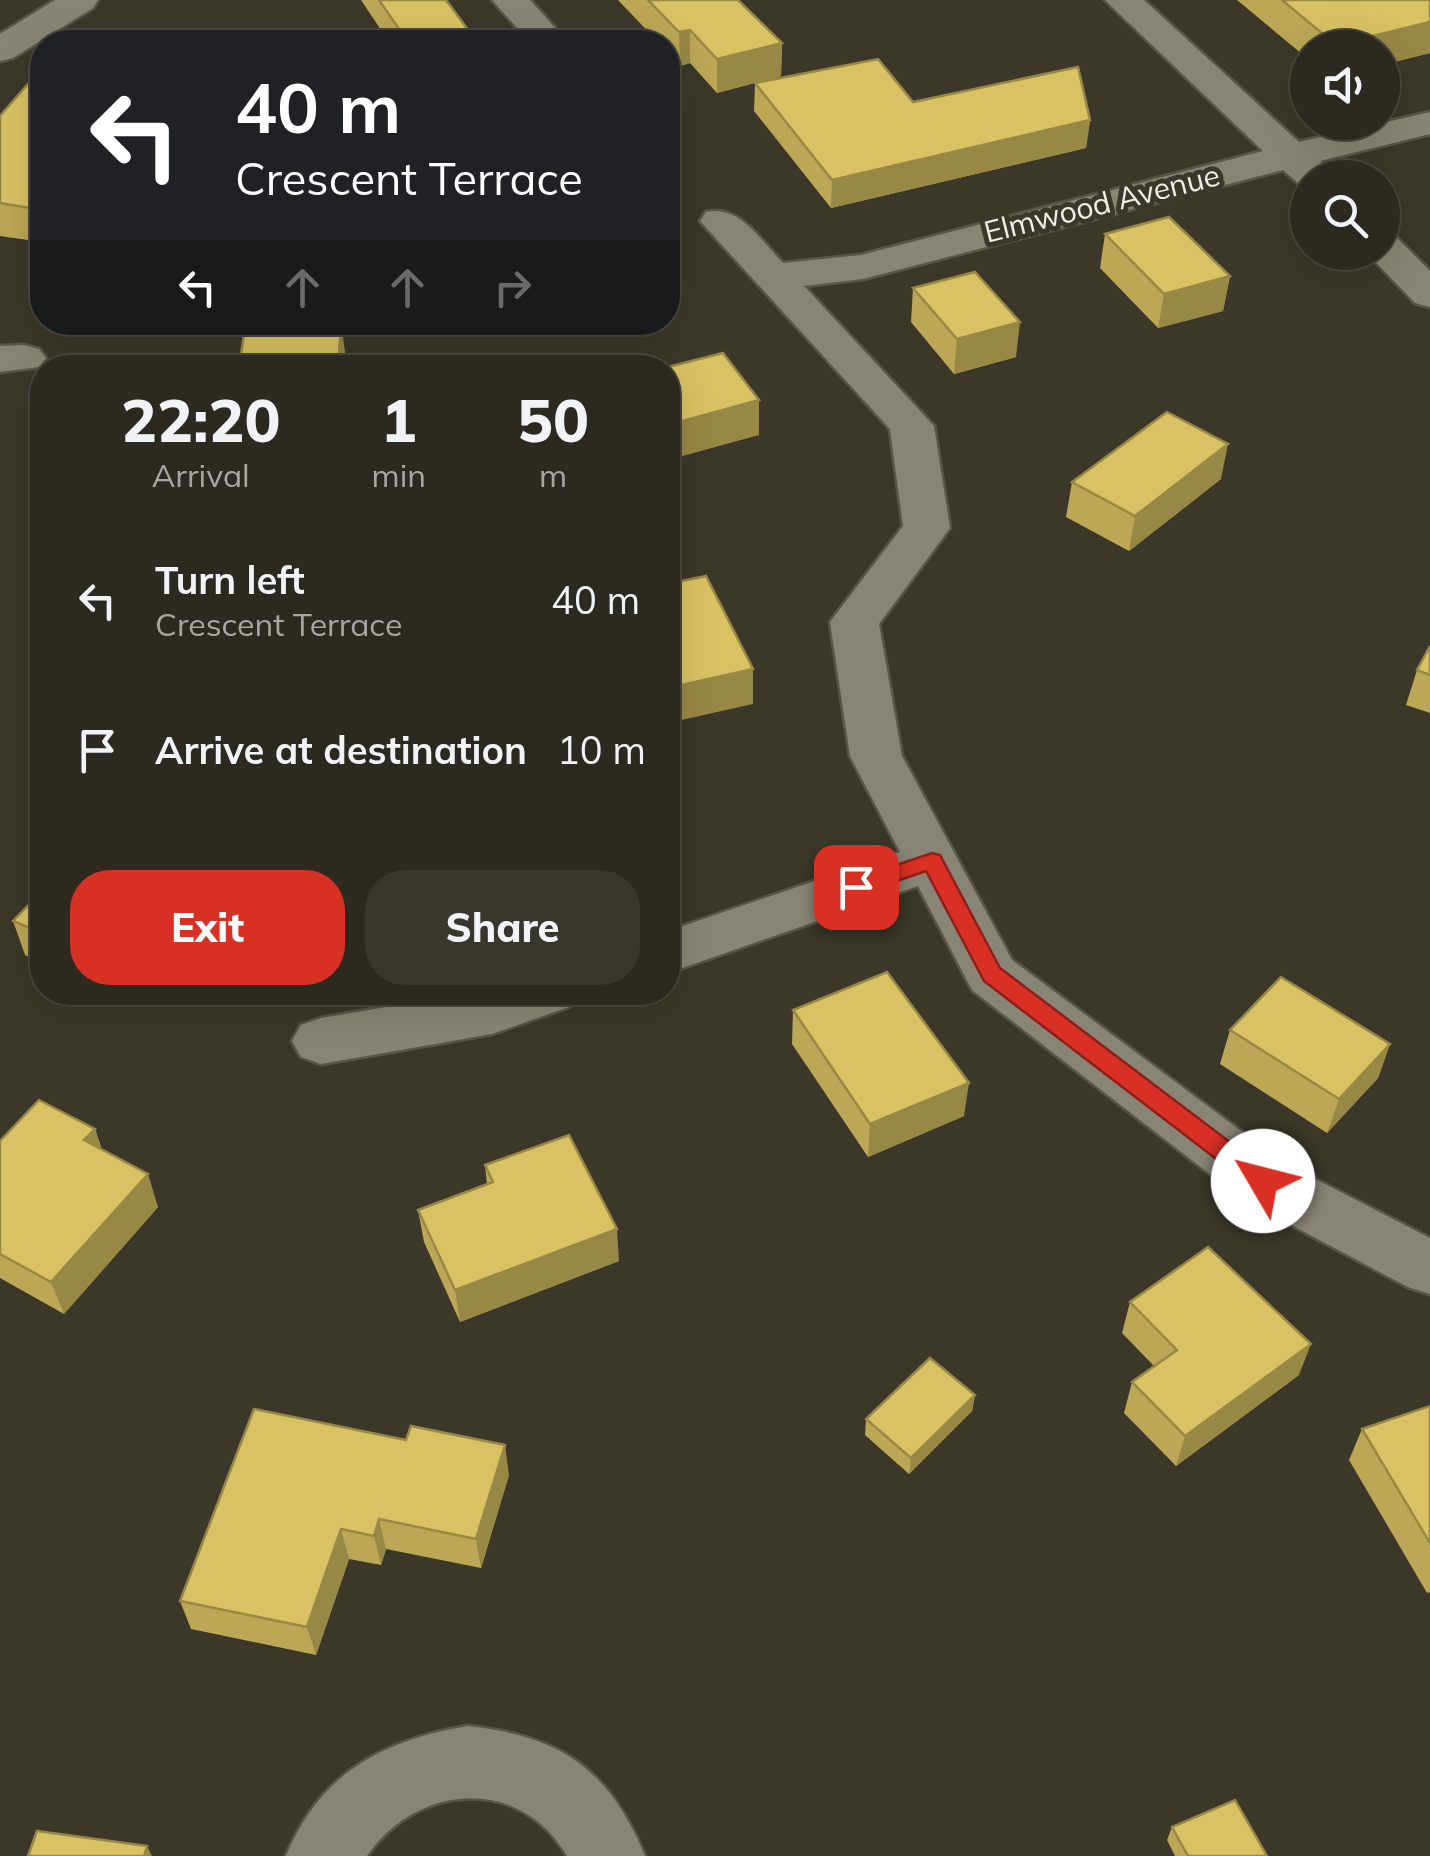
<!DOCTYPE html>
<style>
body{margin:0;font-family:Mulish,sans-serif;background:#38362d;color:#f1f3f6;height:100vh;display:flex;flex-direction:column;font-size:38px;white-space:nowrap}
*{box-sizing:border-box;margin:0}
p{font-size:32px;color:#a6a7a5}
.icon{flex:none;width:55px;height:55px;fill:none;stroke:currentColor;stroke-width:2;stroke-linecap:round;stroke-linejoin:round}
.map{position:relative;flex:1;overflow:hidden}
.panel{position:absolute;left:30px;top:355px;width:650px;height:650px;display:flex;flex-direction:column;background:#2c2a20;border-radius:40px;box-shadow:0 10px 40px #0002,0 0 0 2px #48463e}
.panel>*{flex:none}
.banner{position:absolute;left:30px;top:30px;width:650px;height:305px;border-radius:40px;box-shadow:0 10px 40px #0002,0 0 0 2px #48463e;background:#202124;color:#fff;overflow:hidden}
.fabs{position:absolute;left:1290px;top:30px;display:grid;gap:20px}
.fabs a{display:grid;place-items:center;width:110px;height:110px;border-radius:50%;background:#2c2a20;box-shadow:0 10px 40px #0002,0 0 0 2px #48463e;font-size:50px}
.pin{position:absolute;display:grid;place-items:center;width:85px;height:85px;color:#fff;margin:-42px;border-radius:20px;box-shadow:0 5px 15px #0006}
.me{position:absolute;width:110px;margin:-55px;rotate:307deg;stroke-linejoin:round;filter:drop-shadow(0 0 8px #0008)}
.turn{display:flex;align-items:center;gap:35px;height:210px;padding:0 40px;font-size:45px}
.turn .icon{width:130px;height:130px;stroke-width:2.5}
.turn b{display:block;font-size:70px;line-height:85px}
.lanes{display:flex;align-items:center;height:95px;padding:0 40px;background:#0003;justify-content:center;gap:50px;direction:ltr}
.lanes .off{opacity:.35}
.eta{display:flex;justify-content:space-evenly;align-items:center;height:170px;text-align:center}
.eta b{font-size:60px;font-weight:800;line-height:70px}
.cta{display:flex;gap:20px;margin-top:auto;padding:20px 40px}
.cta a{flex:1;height:115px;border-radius:40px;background:#d93025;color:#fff;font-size:40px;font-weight:800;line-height:115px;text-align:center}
.cta a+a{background:#38362d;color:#f1f3f6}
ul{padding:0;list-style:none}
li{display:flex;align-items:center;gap:30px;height:150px;padding:0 40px}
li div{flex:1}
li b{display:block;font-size:38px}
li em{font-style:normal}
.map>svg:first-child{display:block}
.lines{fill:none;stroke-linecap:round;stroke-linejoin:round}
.minor-casing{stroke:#585549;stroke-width:5}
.tertiary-casing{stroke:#585549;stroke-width:5}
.minor{fill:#898576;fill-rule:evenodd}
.tertiary{fill:#898576;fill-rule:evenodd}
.wall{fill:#bba756}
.shaded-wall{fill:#988846}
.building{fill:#d9c264;stroke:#988846;stroke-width:2.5}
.route{fill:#d93025;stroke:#8d1f18;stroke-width:2.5}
.labels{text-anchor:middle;stroke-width:10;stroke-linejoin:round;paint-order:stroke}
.far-street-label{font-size:30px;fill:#f0eee5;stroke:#3b382a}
</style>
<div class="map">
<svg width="1430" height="1856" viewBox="0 0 1430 1856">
<rect width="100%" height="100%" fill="#3b382a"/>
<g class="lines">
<g class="minor-casing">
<path id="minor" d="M492,0h38l38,42h-38z
M1105,0h39l155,142 131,-30v22l-110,27 12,14 -24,3v8l-10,-3 -15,-13 -420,109 -59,7 130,140 16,102 -71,96 23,132 110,204 272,203 146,75v56l-22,-7 -166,-88 -270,-209 -54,-104 -250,87v-42l232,-79 -50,-96 -20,-134 73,-96 -13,-97 -190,-208 6,-9c34,-8 55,29 77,51l78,-8 402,-104z
M1382,234l14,3 34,34v36l-15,-4 -49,-51h16z
M24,345l15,4 7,9 -7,9 -39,5v-26z
M476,992h101l-8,15 -77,27 -171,30 -20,-7 -9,-16 9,-16 20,-7z
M468,1726c93,10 141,43 177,130h-78c-47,-81 -150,-73 -200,0h-81c34,-83 97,-116 182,-130z"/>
</g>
<g class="tertiary-casing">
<path id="tertiary" d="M55,0h43l-5,8 -80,50 -13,3v-27z"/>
</g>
<use href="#minor" class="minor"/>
<use href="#tertiary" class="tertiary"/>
</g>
<path class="wall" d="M361,0h85l31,42h-88z
M618,0h120l44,43 -1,33 -64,17 -27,-30 -10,3 -12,-14v-10h-10z
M1237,0h193v53l-48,12v-17h-74v11z
M42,68v174l-42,-6v-120z
M755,83l158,19 177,18 -4,28 -255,60 -77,-97z
M1105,234l125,42 -7,35 -65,17 -58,-60z
M913,288l103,69 -62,17 -43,-52z
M1221,479l-92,72 -63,-34 6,-35z
M1430,646v67l-24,-8 11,-35z
M42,891v72l-17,-8 -12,-34z
M793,1010l171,106 -96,41 -76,-113z
M1230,1030l160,14 -12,34 -51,55 -107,-69z
M95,1129l7,21 56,57 -94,107 -64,-36v-137z
M485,1165l134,96 -159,61 -36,-80 -6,-32 69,-26z
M1130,1302l169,73 -123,91 -52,-53 8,-31 22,-16 -32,-33z
M975,1395l-3,16 -63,63 -44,-39 1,-16z
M1430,1406v186l-3,1 -78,-133 13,-31z
M254,1409l255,66 -28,93 -95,-19 -5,16 -32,-6 -33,96 -125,-26 -11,-28z
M1172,1827l95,29h-92l-8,-16z"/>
<path class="shaded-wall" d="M1430,22v31l-48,12v-17h-46v-3z
M690,30v33l-10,3 -1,-34z
M782,43l-1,33 -64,17v-34z
M1090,120l-4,28 -255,60 1,-28z
M1230,276l-7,35 -65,17 6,-34z
M1020,322l-4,35 -62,17 3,-35z
M341,324l5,34 -1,10h-7z
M759,400v35l-91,25v-35z
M1228,444l-7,35 -92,72 6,-35z
M753,669v35l-85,19v-35z
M1390,1044l-12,34 -51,55 12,-34z
M969,1083l-5,33 -96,41 2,-33z
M95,1129l11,33 -22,-22z
M148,1174l10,33 -94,107 -13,-32z
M617,1229l2,32 -159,61 -5,-32z
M1311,1344l-12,31 -123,91 9,-30z
M975,1395l-3,16 -63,63 2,-16z
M505,1445l4,30 -28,93 -5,-29z
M379,1519l7,30 -5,16 -7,-29z
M341,1529l8,30 -33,96 -9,-28z
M147,1846l5,10h-8z"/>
<path class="building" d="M379,0h67l31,42h-69z
M648,0h90l44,43 -65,16 -27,-29 -11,2z
M1282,0h148v22l-94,23z
M71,36l12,6h-18z
M878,59l35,43 165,-35 12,53 -258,60 -77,-97z
M42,68v67l-9,4 9,2v69l-42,-7v-87z
M1169,217l61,59 -66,18 -59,-60z
M975,272l45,50 -63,17 -44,-51z
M341,324l-3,44h-99l6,-41z
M723,353l36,47 -91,25v-57h-4z
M1167,412l61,32 -93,72 -63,-34z
M706,576l47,93 -85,19v-104z
M1430,646v29l-13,-5z
M42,891v42l-29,-12z
M887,972l82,111 -99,41 -77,-114z
M1281,977l109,67 -51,55 -109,-69z
M39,1100l56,29 -11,11 64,34 -97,108 -51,-28v-113z
M569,1135l48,94 -162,61 -37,-80 75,-28 -8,-17z
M1208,1247l103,97 -126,92 -53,-54 45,-32 -47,-48z
M930,1358l45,37 -64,63 -45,-39z
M1430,1406v137l-68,-114z
M254,1409l152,31 5,-14 94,19 -29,94 -97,-20 -5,17 -33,-7 -34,98 -127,-26z
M1235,1800l32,56h-79l-16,-29z
M37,1831l110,15 -3,10h-116z"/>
<path class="route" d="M932,853l8,2 60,113 272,206 3,7 -3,7 -9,3 -9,-3 -270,-207 -58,-110 -70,24 -11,-8 4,-6z"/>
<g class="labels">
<g class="far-street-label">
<text transform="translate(1102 204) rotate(-14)" y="10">Elmwood Avenue</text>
</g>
</g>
</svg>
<div class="fabs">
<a><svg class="icon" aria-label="sound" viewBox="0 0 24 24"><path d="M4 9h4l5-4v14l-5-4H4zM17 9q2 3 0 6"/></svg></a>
<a><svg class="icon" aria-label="search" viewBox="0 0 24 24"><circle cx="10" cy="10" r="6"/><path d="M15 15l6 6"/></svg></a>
</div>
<div class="pin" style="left:856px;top:887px;background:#d93025"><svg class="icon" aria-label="arrive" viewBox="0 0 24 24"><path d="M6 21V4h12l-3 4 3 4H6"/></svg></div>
<svg class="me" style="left:1263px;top:1181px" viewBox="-20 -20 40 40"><circle r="19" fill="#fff"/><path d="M0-13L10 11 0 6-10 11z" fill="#d93025"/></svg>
<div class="banner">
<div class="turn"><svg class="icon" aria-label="left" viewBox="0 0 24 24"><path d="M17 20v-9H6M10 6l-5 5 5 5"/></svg><div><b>40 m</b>Crescent Terrace</div></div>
<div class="lanes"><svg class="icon" aria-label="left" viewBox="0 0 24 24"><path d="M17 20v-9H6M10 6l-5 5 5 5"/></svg><svg class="icon off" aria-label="ahead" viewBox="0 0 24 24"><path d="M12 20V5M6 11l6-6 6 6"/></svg><svg class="icon off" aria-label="ahead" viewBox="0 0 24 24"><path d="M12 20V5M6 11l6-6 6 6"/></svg><svg class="icon off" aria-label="right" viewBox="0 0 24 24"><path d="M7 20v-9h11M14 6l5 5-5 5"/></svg></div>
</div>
<section class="panel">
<div class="eta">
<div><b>22:20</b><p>Arrival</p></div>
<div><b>1</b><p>min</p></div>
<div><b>50</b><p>m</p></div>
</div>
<ul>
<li><svg class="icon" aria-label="left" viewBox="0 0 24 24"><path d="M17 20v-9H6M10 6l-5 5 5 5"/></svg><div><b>Turn left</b><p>Crescent Terrace</p></div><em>40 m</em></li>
<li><svg class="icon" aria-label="arrive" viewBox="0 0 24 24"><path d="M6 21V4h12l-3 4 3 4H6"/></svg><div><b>Arrive at destination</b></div><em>10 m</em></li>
</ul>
<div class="cta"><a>Exit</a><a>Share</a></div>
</section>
</div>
